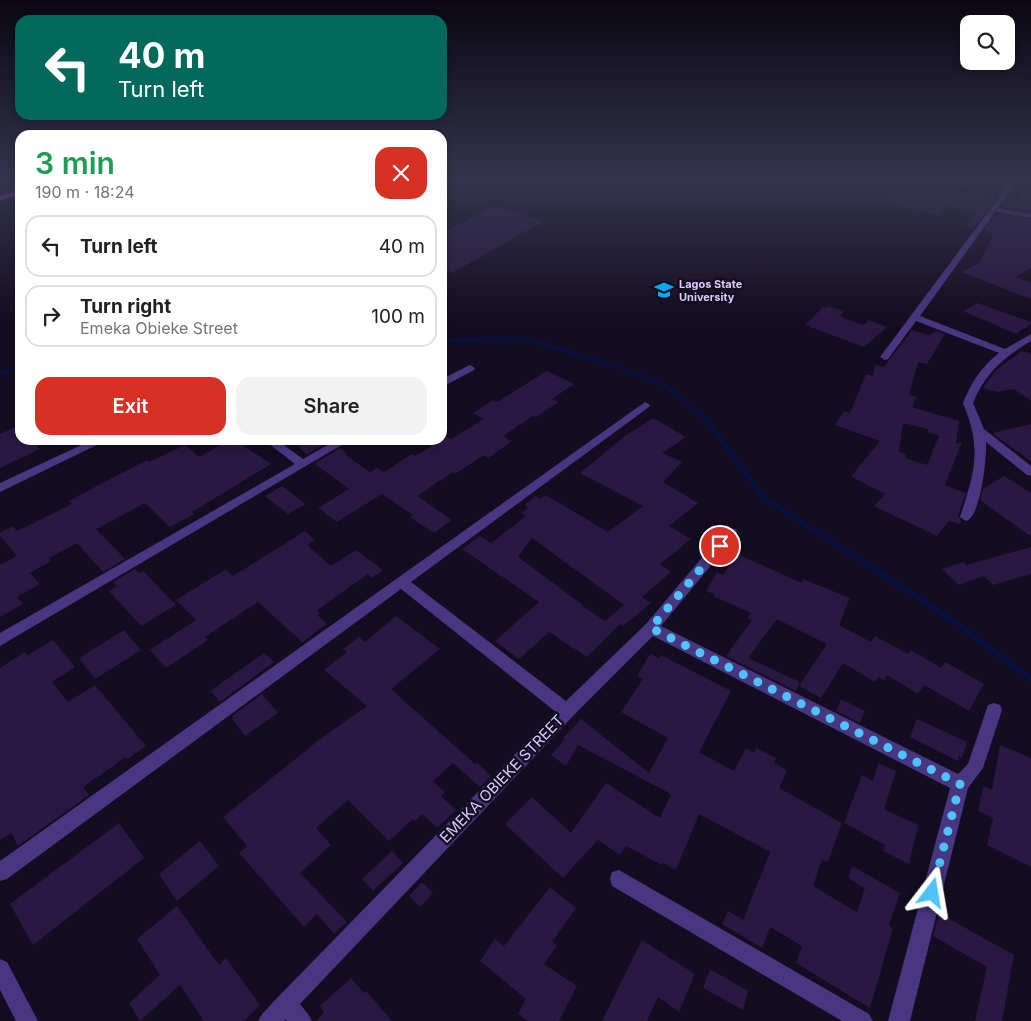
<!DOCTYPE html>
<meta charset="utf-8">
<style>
body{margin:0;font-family:Inter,sans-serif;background:#f2f2f2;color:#202124;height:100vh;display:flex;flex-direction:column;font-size:19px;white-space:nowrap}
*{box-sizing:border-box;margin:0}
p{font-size:16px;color:#757577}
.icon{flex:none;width:28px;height:28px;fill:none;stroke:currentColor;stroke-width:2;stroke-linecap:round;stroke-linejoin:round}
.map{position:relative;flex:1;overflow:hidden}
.drawer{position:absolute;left:15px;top:130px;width:432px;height:315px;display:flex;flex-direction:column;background:#fff;border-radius:15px;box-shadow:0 2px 8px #0003}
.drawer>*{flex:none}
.top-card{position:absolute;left:15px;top:15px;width:432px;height:105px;border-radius:15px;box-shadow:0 2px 8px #0003;background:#00695c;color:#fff;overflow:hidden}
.tools{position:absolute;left:960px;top:15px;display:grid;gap:10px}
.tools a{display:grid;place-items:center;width:55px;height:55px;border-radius:10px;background:#fff;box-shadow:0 2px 8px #0003;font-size:25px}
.pin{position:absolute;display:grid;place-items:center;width:42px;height:42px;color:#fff;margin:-21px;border:2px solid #fff;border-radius:50%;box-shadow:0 1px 5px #0007}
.me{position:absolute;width:55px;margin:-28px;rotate:14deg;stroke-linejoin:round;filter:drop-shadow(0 0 4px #0008)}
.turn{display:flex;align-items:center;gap:18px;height:105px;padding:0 20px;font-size:22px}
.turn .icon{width:65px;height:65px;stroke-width:2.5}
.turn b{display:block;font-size:35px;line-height:42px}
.round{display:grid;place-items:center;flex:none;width:52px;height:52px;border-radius:15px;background:#f2f2f2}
.overview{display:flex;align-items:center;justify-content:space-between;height:85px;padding:0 20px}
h1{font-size:30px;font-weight:600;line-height:38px;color:#1e9e55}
.primary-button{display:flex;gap:10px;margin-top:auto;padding:10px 20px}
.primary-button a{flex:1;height:58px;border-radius:15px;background:#d93025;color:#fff;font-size:20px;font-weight:600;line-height:58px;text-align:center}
.primary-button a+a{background:#f2f2f2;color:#202124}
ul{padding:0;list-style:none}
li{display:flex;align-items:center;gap:15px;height:62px;margin:0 10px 8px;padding:0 10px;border:2px solid #e0e0e0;border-radius:15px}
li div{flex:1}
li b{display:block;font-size:19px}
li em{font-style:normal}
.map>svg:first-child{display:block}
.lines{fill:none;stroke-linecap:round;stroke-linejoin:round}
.stream-far2{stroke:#08103d;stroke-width:4}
.stream-far1{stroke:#08103d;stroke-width:5}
.stream{stroke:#08103d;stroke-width:6}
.building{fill:#291841;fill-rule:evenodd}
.minor{fill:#483680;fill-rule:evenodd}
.primary{fill:#e152ff;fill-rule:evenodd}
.route{stroke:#4fc3f7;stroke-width:9;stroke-dasharray:0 16.2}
.labels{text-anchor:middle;stroke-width:5;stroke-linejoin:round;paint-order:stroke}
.far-poi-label{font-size:11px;font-weight:bold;fill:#dbcbff;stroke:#140c20;text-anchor:start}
.near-street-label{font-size:15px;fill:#dbcbff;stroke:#140c20}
</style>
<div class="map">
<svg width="1031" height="1021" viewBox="0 0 1031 1021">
<rect width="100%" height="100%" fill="#140c20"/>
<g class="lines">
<path class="stream-far2" d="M442,340l85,-1 88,27 50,19 30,25
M0,373l20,-5"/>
<path class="stream-far1" d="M694,409l12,10 57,78 113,73"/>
<path class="stream" d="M874,569l74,48 83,62"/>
</g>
<path class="building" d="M899,180l50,1 16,4 -5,6 36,8 -23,30 -7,-2 11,-15 -29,-6 -8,10 -61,-15z
M1019,182l12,1v29l-30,-5 4,-6 7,1v-3l7,1z
M495,206l49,15 -92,52 -10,-4v-36z
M996,214l35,6v48l-16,9 16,6v16l-69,-27 17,-9 15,-29 -11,-3z
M977,303l54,19v2l-15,10 -53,-23z
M828,306l16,5 -5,5 25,9 5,-5 18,7 -23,20 -59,-22 18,-18 3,1z
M912,330l17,5 7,-4 9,3 -18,30 -9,-2 -9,33 8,2 -5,10 47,14 -3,23 6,-2 -17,43 21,8 -8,23 3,4 -1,4 -11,-3 -12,15 -63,-30 11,-12 -33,-17v-2l28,-34 -45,-16 9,-14 6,2 16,-39 7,2 2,-11 9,2zM903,423l25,6 -1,3 12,4 -12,29 -22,-7 1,-4 -7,-2z
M1022,351l9,3v47l-17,-12 -17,3 -14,-4 13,-18z
M547,371l27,13 -22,15 7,3 -23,15 -3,-1 -30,20 9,5 -24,17 -4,-3 -29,19 -2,-2 -36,24 35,24 -18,13 -24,-16 3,-2 -31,-21 -45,28 -19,-14 31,-19 -34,-25 2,-2 23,-14 7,6 -2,1 25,17 7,-4 7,4 28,-18 3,2 32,-19 4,2 33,-20 -11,-6 20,-13 4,2z
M653,418l33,19 -24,16 20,9 -19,20 35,21 -29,23 22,13 -31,25 11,8 -29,25 9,6 -28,23 -3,-2 -33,33 -38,-25 -30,27 -24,-18 44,-39 -77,-53 18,-13 11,7 35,-27 -5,-3 7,-5 -4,-3 12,-9 4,3 6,-4 62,37 35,-26 -63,-33 45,-37zM532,538l92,67 -19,16 -23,-15 1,-1 -65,-48z
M1031,424v37l-39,-28z
M20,425v15h10l10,9 -40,19v-34z
M230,440h5l36,24 -79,48 2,2 -24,13 -25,-24 -49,26 29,30 -22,13 -26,-29 -28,15 2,3 -21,12 10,11 -23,13 6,7 -23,13v-52l17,-9 -17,-20v-3l13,-7 4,5 55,-27 -3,-3 41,-22 37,-19 2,2 36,-17 14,12z
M293,440h35l2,1 -23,13 -9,-7 3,-1z
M1004,476l27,17v44l-51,-37 3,-11z
M282,486l24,18 -18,10 -23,-18z
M305,531l10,9 -8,5 24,21 25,-16 27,20 -11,8 -4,-4 -51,36 3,3 -3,2 10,9 -25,18 -44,-40 -53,35 3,3 -42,28 -16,-18 46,-30 -20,-20 50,-31 7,7z
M1031,547v27l-38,11 -9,-9 -25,9 -17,-16 21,-7 3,3z
M737,554l65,29 1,-4 47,19 -11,27 32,17 4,-6 33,18 3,-4 30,18 4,-6 39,22 -15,27 -45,-26 -6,9 -31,-19 -3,5 -6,-3 -3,5 -32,-19 -22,35 -22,-12 28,-42 -50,-25 -29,39 52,24 -4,9 -70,-35 26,-36 -5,-2 4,-5 -38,-17 1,-2 -8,-3 11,-19 6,3z
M135,569l4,4 4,-2 33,34 -35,21 -32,-35 8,-5 -4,-4z
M396,616l44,33 -49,40 84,75 2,-1 14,13 -11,11 -27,-24 -20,18 12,11 -4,4 15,14 -19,18 -15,-14 -7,7 -2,-2 -24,22 -41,-41 -32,28 15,17 -31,28 47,49 -13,12 -17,-20 -13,13 -65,-74 8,-7 -24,-29 96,-77 48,-34 -43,-36 23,-18 -4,-3 16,-12 6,5z
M124,630l17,20 -46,29 -16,-21z
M53,640l22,27 -23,15 16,20 27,-17 51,61 -19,13 -1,-2 -43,30 6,8 -71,51 -7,-13 -11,7v-172l25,-16 3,3z
M264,653l10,9 -54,40 -10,-11z
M650,654l9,4 2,-3 70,36 -32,61 35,19 12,-23 8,5 3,-5 19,10 -2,5 13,7 -8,18 63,35 -14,39 -6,-3 -9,27 44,26 8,-24 -17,-10 4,-12 48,27 -11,32 4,3 -23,80 -74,-45 6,-17 -32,-19 -8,21 -40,-24 6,-13 15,9 27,-68 -71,-38 -23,56 -13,-7 -1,2 -36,-19 -6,9 -22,-15 -35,38 -58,-54 27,-27 39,36 35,-50 54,35 11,-24 -93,-49 -12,21 -15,-11 14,-16 -2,-1 18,-19 68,54 19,-35 -47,-26 22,-33 -6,-3z
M262,694l16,19 -33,23 -13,-17 2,-1 -2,-2z
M841,699l24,12 -5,12 -24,-12z
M917,719l50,23 -5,16 -3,-2 -1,5 -48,-24z
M1000,745l31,13v109l-44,-22 6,-27 -15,-7 5,-25 9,4z
M878,763l18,8 -12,38 34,16 -9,39 -26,-13 2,-6 -41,-22 18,-48 11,6z
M119,823l25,35 -111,87 -23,-41z
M200,841l19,25 -42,35 -18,-27z
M392,851l11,12 -30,28 -11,-12z
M422,882l11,11 -13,14 -11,-11z
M550,887l26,21 -24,34 5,4 -13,18 33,22 -18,35h-31l-10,-7 8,-15 -46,-38 15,-22 9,7z
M177,906l42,59 7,-7 34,47 -16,16h-40l-24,-36 -40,36 -11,-18 31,-28 -23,-36z
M939,913l75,42 -12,66h-27l12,-54 -54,-31z
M642,940l53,34 -16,38 -21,-15 -11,24h-45z
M710,969l38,22 -5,19 -40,-22z
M351,978l13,15 2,-2 26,30h-76l8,-9 -4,-6z"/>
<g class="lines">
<path class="minor" d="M1012,180h6l-20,28 33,6v4l-36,-6 -75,104 85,33 26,-15v7c-27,16 -46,32 -58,62l11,26 47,37v10l-4,-1 -41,-33c1,15 -5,75 -20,79l-6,-4c15,-46 22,-68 3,-114 8,-20 18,-36 36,-50l-83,-32 -28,38 -3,1 -5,-3z
M470,365l5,3 -1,2 -32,17v-8z
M645,402l5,3 -1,2 -238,175 155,119 80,-77 80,-95h10l1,3 -1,3 -75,91 297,148 10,-10 20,-59 6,-2 6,2 2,5 -19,58 -15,20 -58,233h-22l62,-233 -297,-152 -80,80 -273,288 8,10 4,7h-25l-1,-2 -2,2h-26l4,-7 17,-18 277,-284 -155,-123 -394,290 -7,2v-20z
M92,440h15l-107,52v-9z
M264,440h13l26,19 33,-19h14l-350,206v-13l295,-169z
M619,870l250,144 4,7h-31l-230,-135 -2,-7 2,-7z
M0,959l7,3 31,59h-22l-16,-31z"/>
<path class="primary" d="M17,191h3v4l-20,5v-4z"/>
</g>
<linearGradient id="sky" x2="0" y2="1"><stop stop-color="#0b0712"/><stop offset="0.56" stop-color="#34344e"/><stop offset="1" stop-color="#34344e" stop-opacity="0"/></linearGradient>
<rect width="1031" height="323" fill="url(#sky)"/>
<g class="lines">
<path class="route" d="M720,546l-69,82 309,156 -28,109"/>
</g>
<defs>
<g id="university-bare" transform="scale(1.5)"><path d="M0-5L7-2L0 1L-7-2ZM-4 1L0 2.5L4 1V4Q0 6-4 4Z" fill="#00acf6" stroke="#140c20" stroke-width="2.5" paint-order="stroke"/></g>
</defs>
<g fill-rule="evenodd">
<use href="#university-bare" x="664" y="290"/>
</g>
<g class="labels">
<g class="far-poi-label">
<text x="679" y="288">Lagos State<tspan x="679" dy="13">University</tspan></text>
</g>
<g class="near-street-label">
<text transform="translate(502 779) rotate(-46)" y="5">EMEKA OBIEKE STREET</text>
</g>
</g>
</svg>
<div class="tools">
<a><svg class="icon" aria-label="search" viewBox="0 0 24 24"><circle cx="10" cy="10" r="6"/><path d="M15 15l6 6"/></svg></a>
</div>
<div class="pin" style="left:720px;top:546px;background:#d93025"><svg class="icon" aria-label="arrive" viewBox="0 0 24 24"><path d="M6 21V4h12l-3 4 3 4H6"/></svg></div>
<svg class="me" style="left:932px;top:893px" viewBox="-20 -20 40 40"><path d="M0-17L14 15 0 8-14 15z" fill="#4fc3f7" stroke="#fff" stroke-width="4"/></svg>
<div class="top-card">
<div class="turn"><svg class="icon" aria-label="left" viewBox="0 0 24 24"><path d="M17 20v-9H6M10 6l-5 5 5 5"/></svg><div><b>40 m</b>Turn left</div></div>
</div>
<section class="drawer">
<div class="overview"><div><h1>3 min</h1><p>190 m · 18:24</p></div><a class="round" style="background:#d93025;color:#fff"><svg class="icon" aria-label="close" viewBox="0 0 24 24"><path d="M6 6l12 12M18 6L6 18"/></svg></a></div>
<ul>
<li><svg class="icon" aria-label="left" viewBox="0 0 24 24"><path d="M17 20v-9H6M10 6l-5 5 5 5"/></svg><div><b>Turn left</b></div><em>40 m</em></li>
<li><svg class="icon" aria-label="right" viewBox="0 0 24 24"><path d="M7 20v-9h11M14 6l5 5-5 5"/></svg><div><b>Turn right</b><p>Emeka Obieke Street</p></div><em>100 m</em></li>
</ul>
<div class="primary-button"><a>Exit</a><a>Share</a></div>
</section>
</div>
